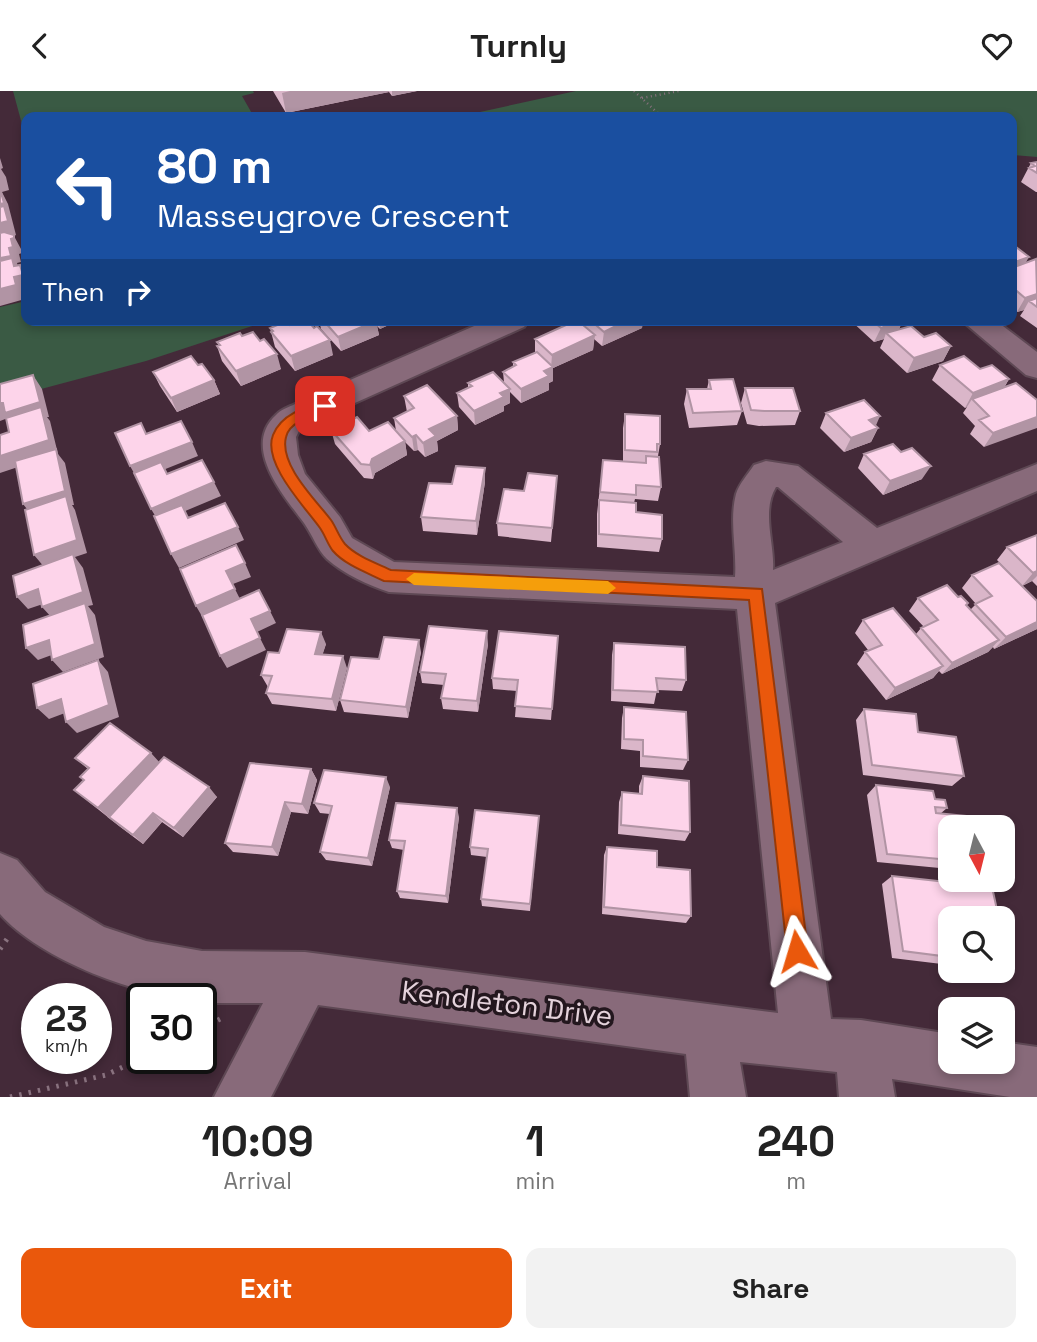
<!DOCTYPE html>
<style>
body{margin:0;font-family:"Space Grotesk",sans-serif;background:#f2f2f2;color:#222;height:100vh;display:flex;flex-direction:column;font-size:26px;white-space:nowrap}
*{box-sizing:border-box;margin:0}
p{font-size:23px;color:#767676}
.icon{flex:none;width:38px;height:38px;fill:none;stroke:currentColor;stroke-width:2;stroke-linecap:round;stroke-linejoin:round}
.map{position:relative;height:1006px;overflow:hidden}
.side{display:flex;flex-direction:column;background:#fff;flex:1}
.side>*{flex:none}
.guide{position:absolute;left:21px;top:21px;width:996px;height:214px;border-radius:14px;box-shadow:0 4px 10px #0003;background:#1a4fa0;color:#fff;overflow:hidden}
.needle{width:46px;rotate:173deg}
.fabs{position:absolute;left:938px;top:724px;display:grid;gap:14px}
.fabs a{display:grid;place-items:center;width:77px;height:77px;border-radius:14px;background:#fff;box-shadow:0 4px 10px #0003;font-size:35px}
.speed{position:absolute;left:21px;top:892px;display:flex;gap:14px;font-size:35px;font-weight:700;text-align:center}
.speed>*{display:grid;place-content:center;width:91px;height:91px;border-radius:50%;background:#fff;box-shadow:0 4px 10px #0003;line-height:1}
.speed small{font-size:18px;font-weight:400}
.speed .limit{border:4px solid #111;border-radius:10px;background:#fff;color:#111}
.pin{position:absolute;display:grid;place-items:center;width:60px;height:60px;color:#fff;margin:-30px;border-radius:14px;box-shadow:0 4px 10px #0006}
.me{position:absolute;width:77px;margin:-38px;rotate:353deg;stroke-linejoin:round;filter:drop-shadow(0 0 5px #0008)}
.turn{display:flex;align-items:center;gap:24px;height:147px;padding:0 21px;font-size:32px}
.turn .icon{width:91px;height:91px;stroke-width:2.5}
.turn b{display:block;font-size:49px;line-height:60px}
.then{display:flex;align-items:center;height:66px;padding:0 21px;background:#0003;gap:14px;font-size:26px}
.eta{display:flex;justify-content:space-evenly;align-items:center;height:119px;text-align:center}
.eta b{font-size:42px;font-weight:800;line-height:49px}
.cta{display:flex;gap:14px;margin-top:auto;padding:14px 21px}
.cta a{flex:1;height:80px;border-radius:14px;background:#ea580c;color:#fff;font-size:28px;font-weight:800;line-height:80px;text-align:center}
.cta a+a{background:#f2f2f2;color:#222}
header{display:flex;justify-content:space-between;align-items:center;height:91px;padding:0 21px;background:#fff;font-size:32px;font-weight:800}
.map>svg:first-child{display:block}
.green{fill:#3a5a44}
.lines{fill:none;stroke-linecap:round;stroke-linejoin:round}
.minor-casing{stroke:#5e4854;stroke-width:4}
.path-far1{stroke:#89727f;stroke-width:2.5;stroke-dasharray:1 3.5;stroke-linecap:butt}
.path{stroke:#89727f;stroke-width:5;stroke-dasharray:2.5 7;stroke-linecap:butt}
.minor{fill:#886a7a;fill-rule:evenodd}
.wall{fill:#dab6c9}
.shaded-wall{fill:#b194a4}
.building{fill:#fdd4ea;stroke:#b194a4;stroke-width:2}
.route{fill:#ea580c;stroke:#983908;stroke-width:2}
.slow{fill:#f59e0b}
.labels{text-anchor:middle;stroke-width:7;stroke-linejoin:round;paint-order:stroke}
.near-street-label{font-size:28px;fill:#e4d2db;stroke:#23171e}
</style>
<header><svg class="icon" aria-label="back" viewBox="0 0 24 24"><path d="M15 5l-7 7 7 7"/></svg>Turnly<svg class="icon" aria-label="heart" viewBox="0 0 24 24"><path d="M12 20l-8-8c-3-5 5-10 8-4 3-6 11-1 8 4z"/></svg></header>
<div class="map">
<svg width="1037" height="1006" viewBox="0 0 1037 1006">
<rect width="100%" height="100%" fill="#442a39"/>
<path class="green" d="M13,0h240l1,2 -12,3 12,21h-228v22z
M576,0h461v66l-25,-2v-38h-555z
M26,210v19h244l-124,41 -146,39v-93z"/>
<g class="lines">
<g class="minor-casing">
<path id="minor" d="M488,229h41l-5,7 -207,93 -18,11 -3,6 2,18 7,19 35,43 12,21 42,24 341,15c2,-27 -6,-56 1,-83 3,-10 12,-20 18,-29l12,-4 32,5 79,62 160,-64v27l-262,112 56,416 30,1 89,14v28h53v-20l34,5v50h-27l-118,-18 3,18h-56l-2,-25 -97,-10 6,35h-56l-4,-43 -368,-49 -47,92h-57l49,-94h-61l-1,-4c-59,0 -162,-40 -201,-85v-61l17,7 28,32 59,35 42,14 56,10 103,1 473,61 -41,-404 -348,-17c-21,-7 -45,-18 -62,-33 -9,-8 -15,-25 -23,-36 -20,-27 -63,-76 -28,-108 4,-5 13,-8 19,-11zM776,396h2l65,55 -70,28c2,-25 -12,-59 3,-83z
M961,229h34l42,32v26l-11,-3z"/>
</g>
<path class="path-far1" d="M634,0l28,26
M642,7l37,-7"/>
<path class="path" d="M0,858l7,-10
M201,938l21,-11
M10,1006l96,-22 36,-17"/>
<use href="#minor" class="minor"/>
</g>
<path class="wall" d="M273,0h144l-25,5 -3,-4 -103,21z
M1037,71v30h-1l-15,-10 10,-19z
M1012,154l14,18 11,-3v68l-17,-12 4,-6 -7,2 -5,-4z
M319,229h74v3l-13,6 -3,-3 2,9 -38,16 -20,-22z
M586,229h57l-1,8 -40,18 -8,-7 -1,11 -40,18v13l-4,2v7l-28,13 -11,-11v11l-6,3v5l-29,14 -16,-18 -2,-14 11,-5v-5l36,-1 -1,-10 10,-5v-5l22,-9v-14l50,-12z
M850,229h53l-4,9 52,17 -8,15 -36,12 -27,-25 4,-9 -10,3z
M290,234l43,30 -38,16 -20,-24 -5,-19z
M242,245l18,5 21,28 -40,17 -19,-25 -5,-15h2l-2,-4z
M198,274l16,15 6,14 -43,18 -17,-26 -7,-14z
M940,274l40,4 29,10 -5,9 33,12 -53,47 -14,-13 5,-8 -12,-13 4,-6 -2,1 -33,-28z
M709,289l33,31 -5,14 -48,3 -5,-24 3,-15h20z
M745,297l55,23 -5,14 -36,1 -12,-2 -6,-21z
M404,305l53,20 1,14 -21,11 1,10 -13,6 -7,-7 -4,1 -9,-9 2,13 -32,18 -2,6 -9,-1 -29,-34 -4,-14 65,1 -2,-13 13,-6z
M826,322l49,13 3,2 -7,14 -27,10 -24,-24z
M625,323l35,30 -2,12 3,31 -3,14 -23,-2 -1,4 2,9 26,27 -3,13 -62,-5v-33l6,-54 20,1v-33z
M864,363l58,25 -39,16 -25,-27z
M485,377v14l-8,53 -54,-4 -2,-14 31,-33z
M556,398l-5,53 -53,-6 -1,-13 27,-32z
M1037,444v51l-5,-5 -10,5 -25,-26 10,-13z
M972,484l65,26v28l-43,20 -1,-2 -5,5 -46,22 -3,-3 -6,7 -47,22 -29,-36 8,-12 3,-2 -13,-17 8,-13 53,14 5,-6 3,-1 -15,-16 9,-13 40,-1 10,6 -2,3 4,4 6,-6 -14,-16z
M558,545l-7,84 -36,-3 2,-26 -24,-2 -1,-11z
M614,552l72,37 -4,11 -25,-1 -3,14 -43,-3 1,-46z
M326,553l-4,11 25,13 -11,43 -64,-7 -6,-11 2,-6 -7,-12 18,-22z
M488,553l-10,68 -35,-3 -2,-11 3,-13 -22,-2 -2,-11z
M421,561l-13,66 -64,-6 -4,-12 39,-41z
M624,616l64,53 -5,10 -43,-3v-16l-19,-2 1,-31z
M864,618l54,23 46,44 -12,10 -89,-11 -7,-55z
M75,667l84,4 58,35 -34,40 -21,-15 -19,22 -24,-18 -45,-36 10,-10 -4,-3 8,-8z
M311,678l6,11 -9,34 -17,-2 -13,44 -45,-4 -8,-9z
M643,685l47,56 -5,9 -67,-7 1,-32 3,-10 17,2v-8z
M876,694l59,14 12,9 -7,6 10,14v41l-73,-7 -10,-67z
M390,696l-18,79 -46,-6 -6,-8 10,-38 -10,-1 -6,-10z
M539,725l-9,95 -48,-5 -1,-7 6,-42 -16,-2 -1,-8z
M459,726l-11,86 -48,-5 -3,-7 7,-41 -12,-2 -3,-8z
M607,756l50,20 34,49 -5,7 -84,-9 2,-59z
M892,785l58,43v46l-58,-7 -10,-74z"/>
<path class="shaded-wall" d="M290,0h99v1l-103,21 -4,-20z
M392,0h25l-25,5z
M0,67l3,10 -2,1 5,8 3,13 -7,2 6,12 8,31 -2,1 7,13 1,4 -3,1 2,8 -4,1 2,7 1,-5 6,11v15l-3,1 2,7 -25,7z
M1029,166l-8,14 -9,4v-12z
M1037,203v11l-8,-4 -5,9 -7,2 8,-14z
M379,229h14v3l-13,6z
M628,229h15l-1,8 -40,18 2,-14z
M903,229l-6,14 -11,-1 -2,6 -10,3 7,-14z
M376,230l3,14 -38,16 -3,-14z
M595,244l-2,15 -40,18v13l-4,2v7l-28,13v-14l23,-18 7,-3 1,-13z
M330,249l3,15 -38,16 -4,-15z
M951,255l-8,15 -36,12 7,-15z
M277,263l4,15 -40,17 -5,-15z
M33,284l9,14 7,28h-2l3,4 8,33 7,9 9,42h-2l3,5 12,43 -12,4 8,11 10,37 -5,1 7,9 9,42 -41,15 -11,-12 1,-41 -11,-12 3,-39 -11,-13v-37l-11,-14 34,-50 -57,19v-17l49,-16 -41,-22 -8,3v-18z
M1009,288l-9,15 -28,5 -5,8 -2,1 8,-15z
M214,289l6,14 -43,18 -6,-14z
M510,298v14l-6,3v5l-29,14 -1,-14 26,-18z
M457,325l1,14 -21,11 1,10 -13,6 -2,-14 6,-14z
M880,325l-6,14 4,-2 -7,14 -27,10 7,-14 18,-18z
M1037,326v11l-53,19 9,-14z
M416,344l2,15 -4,1 -2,-14z
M405,350l2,14 -32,18 -2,6 -3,-14 2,-6z
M192,351l6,14 -60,24 -8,-14z
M931,375l-9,13 -39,16 7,-14z
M485,377v14l-8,53 -1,-14z
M214,391l7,14 -62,26 -8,-13z
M238,436l6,13 -65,28 -8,-14z
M245,472l6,14 -18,7 -7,-13z
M1037,480v5l-5,5 -10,5 11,-13z
M38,498l11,13 -21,7 -11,-12z
M235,498l6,12 -38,17 -7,-12z
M270,520l6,12 -19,9 -6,-13z
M1037,531v7l-43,20 12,-12z
M487,540l1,13 -10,68 -1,-11z
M321,541l5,12 -7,22 -4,-12z
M260,547l6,12 -39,18 -7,-12z
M49,549l11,12 -22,8 -12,-12z
M419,549l2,12 -13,66 -2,-11z
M999,549l-11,12 -46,22 10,-11z
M343,565l4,12 -11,43 -4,-12z
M98,569l10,12 11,45 -42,16 -11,-11z
M943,575l-10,12 -47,22 9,-12z
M61,608l12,11 -24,9 -12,-11z
M151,662l10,11 -52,54 -11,-10z
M311,678l6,11 -9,34 -6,-10z
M386,686l4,10 -18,79 -4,-8z
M209,696l8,10 -34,40 -9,-9z
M285,711l6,10 -13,44 -6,-9z
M457,717l2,9 -11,86 -2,-7z
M153,722l9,9 -19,22 -10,-9z"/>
<path class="building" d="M1037,71v11l-8,-5 6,-2 -4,-3z
M0,98l4,14 -4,1z
M4,115l4,15 -8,2v-16z
M4,141l10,3v3l-3,1 2,8 -4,1 2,8 -11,2v-25z
M1012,153l17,13 -17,6z
M12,167l2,8 6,-1 3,10 -9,2 2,8 -16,4v-28z
M1036,168l1,35 -12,4 -13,-11v-19z
M1037,207v9l-8,-6z
M302,229h5l7,8 3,-2 13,14 -39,16 -20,-24 2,-1 -3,-3 17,-7 3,4z
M323,229h53v1l-38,16z
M577,229l18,15 -43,20 -17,-16z
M590,229h38l-24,12z
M872,229h31l-22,8z
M911,235l13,11 12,-4 15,13 -37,12 -28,-25z
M253,241l7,9 4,-2 13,15 -41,17 -19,-25 3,-1 -3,-3 23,-9 2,3z
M537,261l16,15 -9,4 5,5 -28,13 -18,-17 13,-7 -3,-3z
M191,265l7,9 4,-1 12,16 -43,18 -18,-26z
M964,265l16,13 12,-4 17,14 -36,14 -33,-28z
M493,281l17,17 -10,4 4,4 -30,14 -17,-18 15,-7 -4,-3z
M33,284l7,27 -35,11 -2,-10h-3v-19z
M733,288l9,32 -49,2 -6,-24h24l-2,-9z
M1016,292l21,17v17l-44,16 -14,-13 10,-4 -17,-17z
M427,294l30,31 -28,13 7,7 -13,7 -7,-8 -4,2 -18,-19 20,-10 -10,-12z
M745,297h48l7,23h-36l-13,-1z
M864,309l16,16 -11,4 9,8 -27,10 -25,-25z
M41,316l8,33 -49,16v-21l9,-3 -3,-14z
M625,323l35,2v28h-3v8l-32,-2z
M357,326l12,14 19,-9 17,19 -33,18 -2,6 -9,-1 -30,-34z
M181,330l11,21 -62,24 -15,-33 26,-10 5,11z
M893,353l8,8 11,-4 19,18 -41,15 -26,-27z
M56,358l9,42 -42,13 -8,-43z
M646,365l13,1 2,30 -25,-2v10l-36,-3 3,-32 43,3z
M202,369l12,22 -63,27 -17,-36 27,-11 6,12z
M456,375l29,2 -9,53 -55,-4 8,-34 23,1z
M528,382l29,3 -5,52 -55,-5 7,-34 20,2z
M66,405l11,44 -43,15 -9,-45z
M599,409l37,3v9l26,3v24l-63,-5z
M225,412l13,24 -67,27 -17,-38 28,-11 6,13z
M1037,444v36l-4,2 -26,-26z
M236,454l9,18 -19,8 9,18 -39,17 -16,-37z
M73,463l10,38 -41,15 -4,-18 -21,8 -4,-21z
M999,472l38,38v21l-31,15 -31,-33 17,-8 -20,-21z
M947,494l11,12 3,-1 7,7 -2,2 33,35 -47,23 -31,-35 17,-8 -20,-22z
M259,499l11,21 -19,8 9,19 -40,18 -18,-41z
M85,512l10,41 -43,16 -3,-20 -23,8 -3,-23z
M893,517l50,58 -48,22 -30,-36 17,-7 -19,-25z
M429,535l58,5 -10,70 -36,-3 5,-24 -26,-2z
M287,538l34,3 -6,22 28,2 -11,43 -66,-6 6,-17 -11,-1 7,-23 11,1z
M499,540l59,5 -6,73 -37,-3 3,-26 -26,-2z
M384,546l35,3 -13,67 -66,-7 11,-43 28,2z
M614,552l71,4 1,33 -30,-2 2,14 -45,-2z
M98,569l11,45 -43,17 -5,-23 -24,9 -4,-24z
M624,616l62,5 2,48 -45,-4v-16l-19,-1z
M864,618l52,5 2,18 38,5 8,39 -92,-11z
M110,632l41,30 -53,55 -24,-18 10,-10 -4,-3 9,-9 -14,-10z
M164,666l45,30 -35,41 -21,-15 -20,22 -24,-18z
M250,672l61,6 -9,35 -17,-2 -13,45 -47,-4z
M324,679l62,7 -18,81 -48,-6 12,-46 -18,-3z
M643,685l46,5 1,51 -69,-7 1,-33 20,2z
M876,694l57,6 2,8 10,1 2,8 -12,-1 1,6 40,4 2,11h-28v32l-63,-6z
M396,712l61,5 -11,88 -49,-5 8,-50 -16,-1z
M475,719l64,6 -9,88 -49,-5 7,-50 -18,-2z
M607,756l50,4v16l33,3 1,46 -87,-9z
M892,785l100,11 7,32h-49v38l-47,-6z"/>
<path class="route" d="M325,310l5,2v6c-14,5 -41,12 -44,28 -7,28 30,63 45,83 5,7 8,17 14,24 11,12 31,19 46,26l371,19 46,362 -4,7 -7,4 -7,-4 -3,-7 -38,-351 -365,-19c-16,-8 -39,-16 -51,-30 -5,-6 -8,-16 -13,-23 -15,-21 -58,-65 -47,-93 8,-21 32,-28 52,-34z"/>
<path class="slow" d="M414,482l194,8 8,7 -8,6 -194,-9 -8,-6z"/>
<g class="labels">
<g class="near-street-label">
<text transform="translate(507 912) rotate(7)" y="10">Kendleton Drive</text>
</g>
</g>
</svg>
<div class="fabs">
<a><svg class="needle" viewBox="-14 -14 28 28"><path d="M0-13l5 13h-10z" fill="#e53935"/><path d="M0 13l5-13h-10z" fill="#767676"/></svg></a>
<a><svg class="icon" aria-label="search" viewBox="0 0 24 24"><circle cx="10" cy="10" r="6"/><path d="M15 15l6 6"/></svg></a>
<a><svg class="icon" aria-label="layers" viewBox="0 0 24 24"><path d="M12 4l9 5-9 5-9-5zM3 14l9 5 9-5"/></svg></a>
</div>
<div class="speed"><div>23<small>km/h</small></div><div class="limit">30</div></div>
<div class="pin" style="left:325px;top:315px;background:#d93025"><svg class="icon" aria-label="arrive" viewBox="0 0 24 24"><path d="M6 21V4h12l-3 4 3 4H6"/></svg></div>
<svg class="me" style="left:797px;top:860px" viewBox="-20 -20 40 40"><path d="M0-17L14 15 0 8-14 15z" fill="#ea580c" stroke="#fff" stroke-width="4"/></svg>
<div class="guide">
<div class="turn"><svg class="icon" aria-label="left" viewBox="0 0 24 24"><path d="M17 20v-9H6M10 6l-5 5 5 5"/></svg><div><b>80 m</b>Masseygrove Crescent</div></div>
<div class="then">Then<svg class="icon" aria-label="right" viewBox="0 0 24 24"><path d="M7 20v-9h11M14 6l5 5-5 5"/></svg></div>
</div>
</div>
<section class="side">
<div class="eta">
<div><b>10:09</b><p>Arrival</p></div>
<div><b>1</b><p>min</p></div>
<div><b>240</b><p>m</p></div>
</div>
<div class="cta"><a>Exit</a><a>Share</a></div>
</section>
